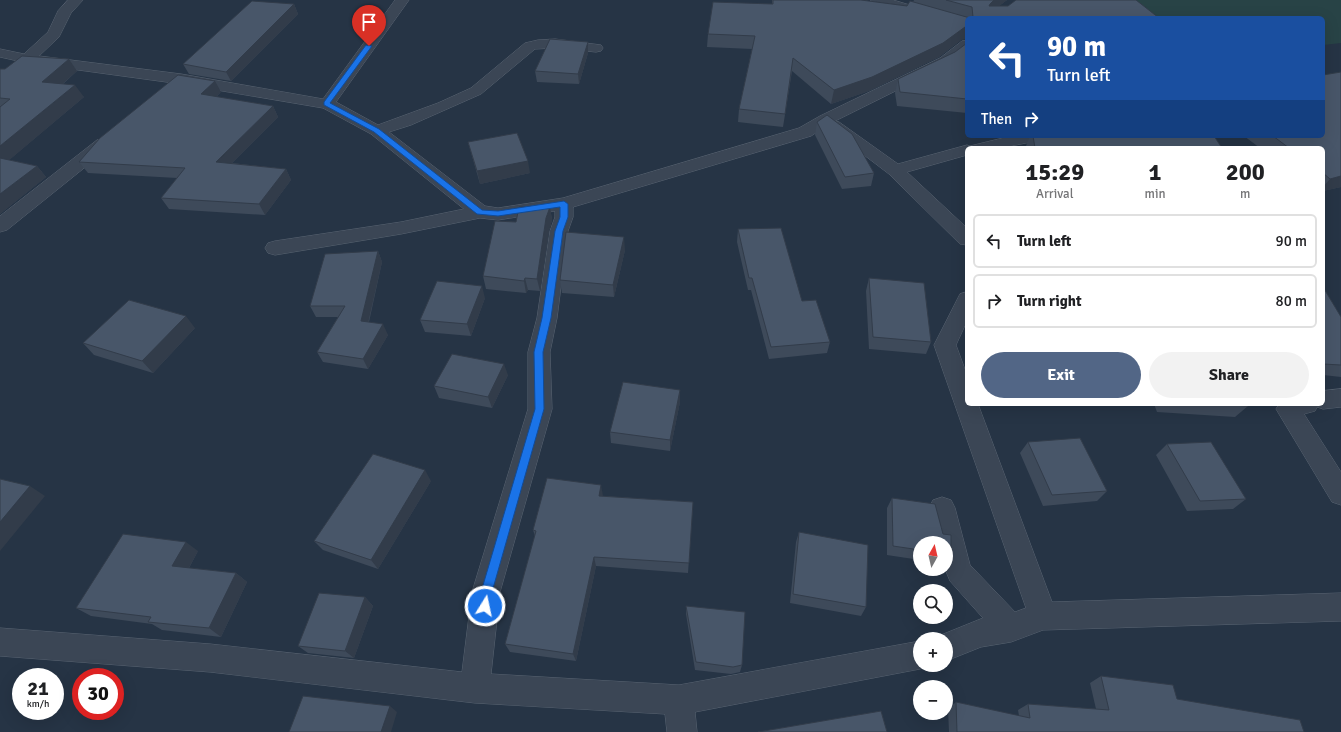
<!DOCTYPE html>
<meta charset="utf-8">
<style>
body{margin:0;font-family:Signika,sans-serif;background:#f2f2f2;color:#202124;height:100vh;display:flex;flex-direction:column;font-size:15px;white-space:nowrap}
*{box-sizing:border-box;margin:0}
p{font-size:13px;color:#757577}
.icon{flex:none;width:22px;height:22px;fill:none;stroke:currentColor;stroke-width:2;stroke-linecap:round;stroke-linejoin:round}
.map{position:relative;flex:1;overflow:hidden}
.sheet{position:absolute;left:965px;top:146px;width:360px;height:260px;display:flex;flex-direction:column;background:#fff;border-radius:6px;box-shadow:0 4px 16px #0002}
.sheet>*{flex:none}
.top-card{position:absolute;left:965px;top:16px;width:360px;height:122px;border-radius:6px;box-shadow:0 4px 16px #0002;background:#1a4fa0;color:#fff;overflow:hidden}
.needle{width:26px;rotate:8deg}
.controls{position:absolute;left:913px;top:536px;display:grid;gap:8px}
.controls a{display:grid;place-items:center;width:40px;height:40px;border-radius:50%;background:#fff;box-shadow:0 4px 16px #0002;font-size:20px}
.speed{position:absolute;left:12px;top:668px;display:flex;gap:8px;font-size:20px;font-weight:700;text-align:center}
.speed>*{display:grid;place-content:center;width:52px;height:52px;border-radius:50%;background:#fff;box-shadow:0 4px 16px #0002;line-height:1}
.speed small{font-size:10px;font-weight:400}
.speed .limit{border:6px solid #d22;background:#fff;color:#111}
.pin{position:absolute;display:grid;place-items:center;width:34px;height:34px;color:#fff;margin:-41px -17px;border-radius:50% 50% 50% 0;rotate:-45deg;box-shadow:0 0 4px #0007}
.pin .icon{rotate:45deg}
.me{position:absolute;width:44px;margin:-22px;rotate:10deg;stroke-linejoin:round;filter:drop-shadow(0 0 3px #0008)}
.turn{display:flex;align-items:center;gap:14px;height:84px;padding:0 16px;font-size:18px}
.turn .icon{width:52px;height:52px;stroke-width:2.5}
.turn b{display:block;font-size:28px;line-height:34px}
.then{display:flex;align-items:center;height:38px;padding:0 16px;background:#0003;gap:8px;font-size:15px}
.eta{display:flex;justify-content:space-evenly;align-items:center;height:68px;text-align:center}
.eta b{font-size:24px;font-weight:700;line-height:28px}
.cta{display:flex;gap:8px;margin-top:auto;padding:8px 16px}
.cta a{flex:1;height:46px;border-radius:24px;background:#526686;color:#fff;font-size:16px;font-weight:700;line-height:46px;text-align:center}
.cta a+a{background:#f2f2f2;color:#202124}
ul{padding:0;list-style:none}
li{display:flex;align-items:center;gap:12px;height:54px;margin:0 8px 6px;padding:0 8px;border:2px solid #e0e0e0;border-radius:6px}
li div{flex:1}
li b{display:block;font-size:15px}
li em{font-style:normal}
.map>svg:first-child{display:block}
.green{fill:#284346}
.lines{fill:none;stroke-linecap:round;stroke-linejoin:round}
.street-casing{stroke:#596472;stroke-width:1}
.street{fill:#3b4655;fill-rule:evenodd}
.wall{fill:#3e4a5a}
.shaded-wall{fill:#323c4a}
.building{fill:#485669;stroke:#323c4a}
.route{fill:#1a73e8;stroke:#114b97}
</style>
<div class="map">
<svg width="1341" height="732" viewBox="0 0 1341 732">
<rect width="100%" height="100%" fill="#263445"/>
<path class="green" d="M1128,0h213v43l-18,2v-27h-168z"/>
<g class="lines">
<g class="street-casing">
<path id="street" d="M68,0h15l-12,13 -12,24 -20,19 142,18 142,25 72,-99h14l-73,102 42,23 60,-22 33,-15 54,-45 13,-3 17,-1 46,6 2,3 -2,3 -5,1 -41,-4 -20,1 -54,45 -70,31 -22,7 96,74 13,2 65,-10 236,-70 21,-12 120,-58 22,-17 5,-1v11l-17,13 -115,57 4,1 59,42 69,-19 3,1 41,-10h32l-2,4 -40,8h-34v7l-60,17 60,56v17l-7,-1 -71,-70 -63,-48 -15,10 -238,71v10l-5,14 -11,87 -7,34 2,57 -52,183 -9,82 188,11 241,-44v24h10l-10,4 -225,43 2,20h-30l-2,-18 -190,-11 -265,-31 -210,-16v-28l210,16 252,28 10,-80 56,-183v-57l9,-34 13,-87 5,-14v-6l-57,9 -18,-2 -79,16 -126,21 -7,-2 -3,-5 3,-5 7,-2 126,-19 63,-13 -93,-75 -48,-26 -142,-24 -154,-21 -27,-6v-8l24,5 24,-22 10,-21z
M871,0h22l74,22v8l-94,-27z
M103,139l6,1 2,4 -2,4 -102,82 -7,2v-16l97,-76z
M967,292v29l-11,24 11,30v29h11l74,198 289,-9v28l-298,9 -32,12 -30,5 -35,14v-22h-11l1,-2 47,-19 -33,-37 -5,-12 1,-26h-8l-9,-35 4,-8 9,-3 9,3 4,8 15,57 45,47 11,-4 -92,-263 26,-51z
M1341,389v18l-18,2 -6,-2 -2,4 -11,3 37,58v33l-9,-3 -56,-93 3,-5h44v-13z"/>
</g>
<use href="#street" class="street"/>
</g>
<path class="wall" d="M772,0h89l46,6 6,-4 1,-2h93l-8,6 160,12h-192l-6,22 -22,17 -70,34 -38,13 -39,-33 -9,56 -45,-5 1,-13 13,-60 -45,-2 1,-13 64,-30z
M294,4l4,10 -67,67 -42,-7 -6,-10z
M967,43v70l-70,-7 -2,-13 3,-14 57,-27z
M588,53l-9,31 -42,-2 -2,-11z
M69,59l8,12 -14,13 21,13 -75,63 28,6 9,11 -46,37v-145h5z
M1341,72v115l-18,4v-43h-63l-16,-12h79z
M221,92l-5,5 57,9 5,11 -46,46 54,6 5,11 -26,35 -96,-6 -8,-11 16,-20 -89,-5 -9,-11z
M817,122l57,51 -3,13 -29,3 -27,-54z
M1030,136h184l8,12h-196v-2z
M468,142l62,31 -50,11z
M550,207l2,13 -3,11 -9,60 -12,-1 -2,3 -40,-4 -3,-13 33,-54z
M738,229l64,72 28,41 -3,11 -58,6 -18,-69h-3l-11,-48z
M625,250l-11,47 -52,-4 -2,-13z
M378,251l4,11 -13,60 19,13 -20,34 -45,-7 -6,-10 21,-35h-22l-6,-11z
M869,278l62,64 -5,12 -57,-5 -3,-58z
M1323,287l18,30v60l-18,-2z
M485,298l-14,38 -46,-4 -5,-12z
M195,328l-42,45 -59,-18 -11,-12z
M508,375l-16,33 -53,-10 -5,-12z
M680,390v12l-10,49 -59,-8 -1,-11z
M1154,404h93l1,2 -13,11 -78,-5z
M1028,442l79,49 -10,10 -54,5 -23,-53z
M1167,444l79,55 -13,10 -46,2 -31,-56z
M431,481l-53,88 -55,-19 -9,-9z
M603,496l90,6 -5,71 -92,-7 -20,95 -66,-9 -5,-8 30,-108 -2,-6z
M892,498l51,36 8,21 -5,6v-18h-26v17l-33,-5v-47z
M799,532l67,75 -5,9 -71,-13 6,-61z
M198,551l-9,17 47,5 11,9 -26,55 -59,-7 -10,-6 -61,-8 -15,-8z
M365,597l8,9 -19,52 -46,-5 -10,-7z
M686,606l56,59 -2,7 -9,2 -36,-4 -9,-56z
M1101,676l76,23 127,33h-355l-1,-23 8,-7 63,14 -1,-6 10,-6 68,5 -6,-26z"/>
<path class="shaded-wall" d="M994,0h13l-22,17 5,-13z
M294,4l4,10 -67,67 -5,-9z
M967,26v13l-6,1 -22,17 -70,34 -38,13 3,-14z
M588,42v11l-9,31 -1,-10z
M69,59l8,12 -26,23 -9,-12z
M215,81l6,11 -14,13 -6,-11z
M75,85l9,12 -83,70 -1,-1v-20z
M273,106l5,11 -56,56 -6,-11z
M528,161l2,12 -50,11 -3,-13z
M37,166l9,11 -46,37v-20z
M286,169l5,11 -26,35 -6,-11z
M1341,176v11l-18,4v-4l7,-8z
M550,207l2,13 -3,11 -9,60 -3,-12 9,-61z
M624,237l1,13 -11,47 -1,-12z
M378,251l4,11 -16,70 -5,-11z
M525,278l3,12 -2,3 -2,-12z
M482,286l3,12 -14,38 -4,-12z
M186,316l9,12 -42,45 -11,-12z
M383,324l5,11 -20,34 -5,-10z
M504,364l4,11 -16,33 -4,-11z
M680,390v12l-10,49v-11z
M425,470l6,11 -53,88 -7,-9z
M601,485l2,11 -2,10 -2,-10z
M30,486l15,10 -45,55v-29z
M186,542l12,9 -13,24 -13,-9z
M594,557l2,9 -20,95 -3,-7z
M236,573l11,9 -26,55 -12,-9z
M365,597l8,9 -19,52 -9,-7z
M390,706l7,6 -6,20h-10z"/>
<path class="building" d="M773,0h88l46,6 3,-5 60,17h-3v8l-2,1 -22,16 -71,34 -38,13 -41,-32 -8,56 -46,-5 16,-73 -47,-2 5,-32 60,2z
M946,0h48l-4,4 -1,2h19l8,-6h120l23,18h-188l2,-1 -1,-10z
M252,1l42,3 -68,68 -43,-8z
M550,39l38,3 -10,32 -43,-3z
M967,43v56l-67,-7 -2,-13 57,-27z
M22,56l47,3 -27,23 33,3 -75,61v-39l10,-8 -10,-1v-29h5z
M1341,72v104l-11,3 -7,-6v-25h-34l-16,-12h50v-61z
M178,75l37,6 -14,13 72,12 -57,56 70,7 -27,35 -98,-6 24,-30 -106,-6 21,-24z
M827,115l25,19 22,39 -29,4 -28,-55z
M517,133l11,28 -51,10 -9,-29z
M1033,136h181l8,12h-187z
M0,158l37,8 -37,28z
M519,207h31l-4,11 -9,61 -12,-1 -1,3 -41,-5 12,-55 21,1z
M781,228l21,73 14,-1 14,42 -59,5 -19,-69h-3l-11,-49z
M566,232l58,5 -11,48 -53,-5z
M378,251l-17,70 22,3 -20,35 -46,-7 28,-46h-35l15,-52z
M869,278l55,5 7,59 -58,-5z
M437,281l45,5 -15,38 -47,-4z
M1323,287l18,30v48l-18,-1z
M129,300l57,16 -44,45 -59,-18z
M452,354l52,10 -16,33 -54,-11z
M623,382l57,8 -10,50 -60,-8z
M1221,404h26l1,2z
M1080,438l27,53 -55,4 -24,-53z
M1211,442l35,57 -46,2 -33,-57z
M373,454l52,16 -54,90 -57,-19z
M547,478l54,7 -2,11 94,6 -4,61 -95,-6 -21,97 -68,-10 31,-113 -3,-1z
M0,479l30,7 -30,36z
M892,498l43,6 8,30 8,1v20l-5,-1v-11h-26v7l-27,-4z
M799,532l69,13 -2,62 -73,-13z
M123,534l63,8 -14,24 64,7 -27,55 -61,-6 3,-5 -75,-9z
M319,593l46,4 -20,54 -47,-5z
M686,606l59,6 -3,53 -9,2 -37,-5z
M1101,676l72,9 4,14 123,21 4,12h-347l-1,-30 74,16 -2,-14 81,6z
M303,696l87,10 -9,26h-92z
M881,711l6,21h-129z"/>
<path class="route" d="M366,45l6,1 -42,57 49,26 103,81 16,1 66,-10 4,3v13l-5,14 -12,87 -8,34 1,57 -52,183 -3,18 -4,1 -4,-1 -2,-4 2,-14 54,-183 -1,-57 8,-34 13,-87 5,-14v-10l-62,9 -21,-2 -103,-82 -50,-27v-3z"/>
</svg>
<div class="controls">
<a><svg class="needle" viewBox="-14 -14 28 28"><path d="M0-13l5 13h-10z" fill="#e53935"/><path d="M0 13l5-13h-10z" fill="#757577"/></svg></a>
<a><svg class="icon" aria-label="search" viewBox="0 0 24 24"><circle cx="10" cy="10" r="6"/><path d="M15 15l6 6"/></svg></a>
<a>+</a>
<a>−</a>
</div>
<div class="speed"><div>21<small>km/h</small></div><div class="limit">30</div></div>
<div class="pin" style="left:369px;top:46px;background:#d93025"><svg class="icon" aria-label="arrive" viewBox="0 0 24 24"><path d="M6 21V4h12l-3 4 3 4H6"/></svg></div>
<svg class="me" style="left:485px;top:606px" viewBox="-20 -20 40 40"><circle r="17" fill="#1a73e8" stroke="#fff" stroke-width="3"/><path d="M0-11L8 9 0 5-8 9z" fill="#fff"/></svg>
<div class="top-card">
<div class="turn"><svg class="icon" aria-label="left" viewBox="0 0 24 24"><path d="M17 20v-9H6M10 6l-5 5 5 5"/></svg><div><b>90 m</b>Turn left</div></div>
<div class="then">Then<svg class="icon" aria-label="right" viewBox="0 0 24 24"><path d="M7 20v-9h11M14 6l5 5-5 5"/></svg></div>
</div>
<section class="sheet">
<div class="eta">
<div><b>15:29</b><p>Arrival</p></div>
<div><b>1</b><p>min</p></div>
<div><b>200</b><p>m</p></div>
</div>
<ul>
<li><svg class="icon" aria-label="left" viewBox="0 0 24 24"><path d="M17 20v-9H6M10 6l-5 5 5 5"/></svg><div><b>Turn left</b></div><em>90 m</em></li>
<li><svg class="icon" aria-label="right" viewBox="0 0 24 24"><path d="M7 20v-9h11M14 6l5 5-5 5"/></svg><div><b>Turn right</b></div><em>80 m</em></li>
</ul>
<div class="cta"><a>Exit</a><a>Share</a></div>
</section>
</div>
